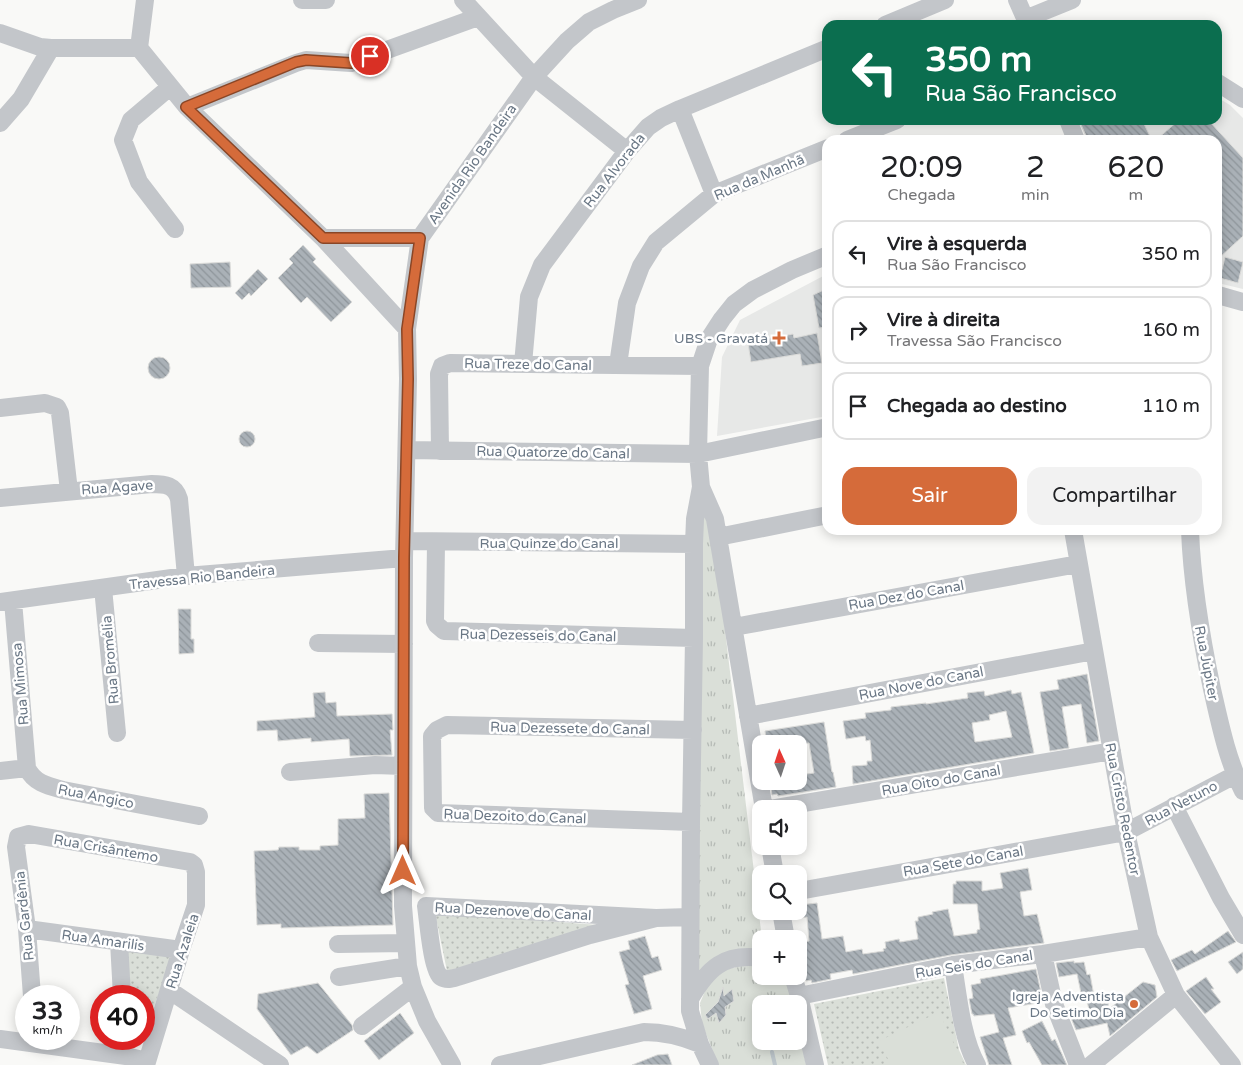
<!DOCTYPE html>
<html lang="pt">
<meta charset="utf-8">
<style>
body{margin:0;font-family:"Varela Round",sans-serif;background:#f2f2f2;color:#202124;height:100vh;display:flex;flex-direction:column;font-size:19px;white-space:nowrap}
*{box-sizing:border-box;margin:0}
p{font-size:16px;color:#757577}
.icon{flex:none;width:28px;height:28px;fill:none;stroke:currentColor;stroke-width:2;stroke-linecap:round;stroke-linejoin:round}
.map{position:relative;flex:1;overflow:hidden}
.drawer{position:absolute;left:822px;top:135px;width:400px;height:400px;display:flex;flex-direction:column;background:#fff;border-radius:15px;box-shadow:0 2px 12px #0003}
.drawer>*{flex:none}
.banner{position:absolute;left:822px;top:20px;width:400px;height:105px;border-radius:15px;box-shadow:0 2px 12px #0003;background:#0b6e4f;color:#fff;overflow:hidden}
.needle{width:32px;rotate:357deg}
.fabs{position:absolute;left:752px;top:735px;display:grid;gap:10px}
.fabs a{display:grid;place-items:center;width:55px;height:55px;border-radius:10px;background:#fff;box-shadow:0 2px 12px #0003;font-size:25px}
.speed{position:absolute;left:15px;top:985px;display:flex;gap:10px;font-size:25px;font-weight:700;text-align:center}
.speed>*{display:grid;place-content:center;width:65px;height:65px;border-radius:50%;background:#fff;box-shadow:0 2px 12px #0003;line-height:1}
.speed small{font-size:12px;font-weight:400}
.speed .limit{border:8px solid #d22;background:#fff;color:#111}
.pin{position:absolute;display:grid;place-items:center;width:42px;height:42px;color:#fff;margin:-21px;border:2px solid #fff;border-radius:50%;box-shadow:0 1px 5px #0007}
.me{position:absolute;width:55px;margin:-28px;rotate:0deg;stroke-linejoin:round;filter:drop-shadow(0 0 4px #0008)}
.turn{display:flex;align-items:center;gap:18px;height:105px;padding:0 20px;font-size:22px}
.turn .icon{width:65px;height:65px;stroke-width:2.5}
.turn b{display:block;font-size:35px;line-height:42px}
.eta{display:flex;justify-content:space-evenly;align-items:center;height:85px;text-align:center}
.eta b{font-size:30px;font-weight:600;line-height:35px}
.action{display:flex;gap:10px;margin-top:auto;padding:10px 20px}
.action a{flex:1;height:58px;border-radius:15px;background:#d56b3a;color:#fff;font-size:20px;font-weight:600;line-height:58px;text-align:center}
.action a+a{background:#f2f2f2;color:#202124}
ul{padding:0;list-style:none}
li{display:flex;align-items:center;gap:15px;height:68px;margin:0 10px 8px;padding:0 10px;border:2px solid #e0e0e0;border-radius:15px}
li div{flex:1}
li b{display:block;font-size:19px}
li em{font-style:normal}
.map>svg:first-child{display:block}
.built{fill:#e7e8e7}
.grass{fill:url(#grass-tufts)}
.park{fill:url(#park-dots)}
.garden{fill:#dadfd8}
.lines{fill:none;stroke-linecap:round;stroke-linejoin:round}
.stream{stroke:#bcc5ca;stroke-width:4}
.building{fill:url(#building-back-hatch);stroke:#dbdbd9;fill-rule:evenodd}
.minor{stroke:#c3c6ca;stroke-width:18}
.route-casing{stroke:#8a4626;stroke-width:12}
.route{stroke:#d56b3a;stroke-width:9}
.poi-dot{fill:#d56b3a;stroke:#fff;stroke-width:2}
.labels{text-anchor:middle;stroke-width:5;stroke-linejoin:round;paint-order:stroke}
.street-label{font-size:14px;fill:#6a7785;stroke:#fff}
.poi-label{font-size:14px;fill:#6a7785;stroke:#fff;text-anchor:end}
</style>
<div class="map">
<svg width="1243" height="1065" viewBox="0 0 1243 1065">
<defs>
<pattern id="grass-tufts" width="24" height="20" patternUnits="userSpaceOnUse" patternTransform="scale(1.25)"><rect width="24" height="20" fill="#dadfd8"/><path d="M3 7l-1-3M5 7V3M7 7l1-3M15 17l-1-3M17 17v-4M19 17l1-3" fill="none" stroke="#b5bab5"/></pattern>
<pattern id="park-dots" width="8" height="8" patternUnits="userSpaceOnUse" patternTransform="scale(1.25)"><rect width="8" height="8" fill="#dadfd8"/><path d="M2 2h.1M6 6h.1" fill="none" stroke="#b5bab5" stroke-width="1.8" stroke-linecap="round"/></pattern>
<pattern id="building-back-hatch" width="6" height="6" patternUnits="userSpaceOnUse" patternTransform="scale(1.25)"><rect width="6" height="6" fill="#aab1b7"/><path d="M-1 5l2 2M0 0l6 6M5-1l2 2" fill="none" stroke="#8e959a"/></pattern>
</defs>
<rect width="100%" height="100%" fill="#f9f9f7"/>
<path class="built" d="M1218,98l12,7 13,13v171l-25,-6v-143h-131l-9,-20h140z
M827,274v142l-110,20 5,-79 18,-37z"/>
<path class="grass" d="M700,463l14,75 48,401 -1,19 -15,-2 -43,23 -13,-26z
M739,966h22v10h21l5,5 7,23h-33v37h38v-13l7,37h-88l-16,-42 -2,-20 8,-19 17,-14z"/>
<path class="park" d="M435,913l177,13 -165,45z
M125,948l48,7 -29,79v-38h-13z
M944,978l15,72 7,15h-138l-14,-61z"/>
<path class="garden" d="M939,1012l25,53h-73l-12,-24z"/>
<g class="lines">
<path class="stream" d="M772,1052l3,13"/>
</g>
<path class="building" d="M1079,120h63l10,20h-64z
M1179,120h29l35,38v78l-25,23v-119h-62z
M303,245l13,14 -3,3 39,40 -21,20 -24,-25 -6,6 -23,-25 15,-15 -4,-4z
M1225,257l18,5 -5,21 -18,-5z
M230,262l1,25 -40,1 -1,-24z
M258,269l10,10 -17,17 -2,-3 -7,7 -7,-7z
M828,288v39l-9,1 -6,-33z
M817,333l5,30 -20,3 -2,-12 -49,8 -4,-25 16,-3 1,5 29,-5 1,4z
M148 368a11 11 0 1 1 22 0a11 11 0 1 1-22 0Z
M239 439a8 8 0 1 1 16 0a8 8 0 1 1-16 0Z
M178,609h13v30h3v14l-15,1z
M1087,674l12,67 -12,2 -6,-39 -19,3 7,41 -19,3 -10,-59 19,-3 -2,-9z
M1011,690l1,4 9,-2 13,61 -181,31 -1,-18 15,-1v-4h5l-2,-21 -4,1 -1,-5 -19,3 -3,-18 23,-3 -1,-5 26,-3v-3l35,-4v1l42,-6 -1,-5 17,-2 1,5zM1006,711l6,26 -37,5 -3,-19 18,-3 -1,-5z
M325,692l1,11 10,-1 1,14 55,-2 1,16h-3l2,25 -42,1 -1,-17 -38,3v-4l-33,3 -1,-11 -20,1v-10l58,-4 -2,-24z
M824,722l8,50h1l3,15 -45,7 -13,2 -1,-2 -5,1 -2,-14h29v-6l15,-2 -5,-30 -10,1h-32l-2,-13z
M389,793l4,132 -112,3v-4l-24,1 -3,-74 24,-1 1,-3h20v3h21v-4l18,-1v-26l27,-1 -1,-24z
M1028,868l4,22 -12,2 4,24 13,-2 7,29 -93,12 -98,19 -1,-4 -22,4 1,5 -19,4 -1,-3 -5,1 -6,-21 4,-1 -3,-17 8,-1 -2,-24 -8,1v-13l18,-2 5,36 21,-3 3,16 16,-3 1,5 21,-3 -1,-2 3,-1 -1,-6 14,-3 1,3 18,-3 -3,-18h3v-4l15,-3 -1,-2 16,-3 6,27 23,-3v-3l3,-1 -3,-25h-24v-20h3v-3h26v10l21,-3 -3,-15z
M1228,931l8,11 -59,29 -6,-11 21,-10 3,4z
M645,936l7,22 6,-2 4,14 -19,6 9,33 -18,5 -9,-29 4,-1 -10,-32 11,-3 -2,-8z
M1243,952v17l-6,5 -9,-12z
M1074,961v2l10,-1 3,13 3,-1 4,22 5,-1 2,9 7,-1 1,6 34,-27 12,3 2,12 -47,39 -3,-13 -31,7 -5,-12 19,-4 -5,-22 -4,1 -4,-19 -18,3 -3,-14z
M1036,969l7,33 -35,6 8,27 -13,3 9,27h-23l-9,-28 19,-5 -5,-18 -20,2 -1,-2h-1l-3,-15 4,-1 -2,-13 10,-2 -1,-4z
M1206,977l8,12h-3l10,13 -16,12 -19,-23z
M318,983l34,42 1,5 -36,24 -10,-8 -16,9 -34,-46 1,-15z
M723,987l1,9 8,-7 2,12 -9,6 1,8 -7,8 -3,-10 -8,6 -3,-4 13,-13z
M400,1013l14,20 -35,27 -15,-19z
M1042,1021l10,20 3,-2 12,26h-25l-13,-23 -2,1 -5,-12z
M668,1054l4,11h-40l25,-10z"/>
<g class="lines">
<path class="minor" d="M302,0h24
M463,0l71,77 93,74
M1017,0l11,25
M1025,19l47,-19
M885,25l60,-25
M0,33l40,14 11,1h88l48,59 136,131 84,91
M139,48l6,-48
M1218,83l25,16
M170,87l-39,33 -8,20 16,42 36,47
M187,107l109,-44 10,-3 45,3 127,-46
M680,109l34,85
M1068,120l8,20
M0,123l21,-24 30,-51
M847,140l50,-20
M323,238h97
M1218,295l25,7
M523,364l6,-67 13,-32 85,-114 21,-24 13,-9 19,-9 148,-61
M618,365l9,-62 14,-37 15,-24 58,-48 114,-46
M0,408l45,-5 12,4 3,6 9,78
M407,450l291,4 130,-27
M440,451l-1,-77 3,-8 8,-3 250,3
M701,487l14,32 49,290
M0,498l152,-14c13,0 23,1 27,15l7,77
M1073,530l53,302 23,105 27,58 56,70
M1190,530c2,53 11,107 22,159 8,35 15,70 31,102
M718,537l110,-22
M405,541l289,3
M436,542l-1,79 2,4 7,6 250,7
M103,588l14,145
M13,601l14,167
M0,602l186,-26 218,-18
M734,627l344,-63
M318,643l86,1
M748,716l346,-65
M0,771l27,-3c7,15 21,18 36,22l136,26
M290,772l85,-7 28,1
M1174,806l47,92 22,37
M769,809l343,-58
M691,822l-253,-9 -5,-5 -1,-72 5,-6 10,-5 246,5
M770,846l5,28
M799,891l327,-59 109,-57
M781,911l5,28
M656,918l-230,-12c2,13 6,65 15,71 6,4 14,1 20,-1l129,-41 66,-17 34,-1
M27,929l154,21
M119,942l3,54
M338,944l67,-1
M1043,954l11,50 24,61
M953,965c5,30 9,74 24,100
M793,976l6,20 16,69
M339,977l69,-11
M169,990l111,75
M32,996l-5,-67 -11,-82 2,-10 11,-3 161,28 4,3 2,7v33l-15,45 -35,115
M799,996l154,-31 90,-11 106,-17
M690,999c18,-31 34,-46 71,-41
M362,1026l51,-39
M0,1039l126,17 21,5
M452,1065l-25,-44 -14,-34 -5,-21 -5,-60 1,-348 4,-179 -1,-50 13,-91 114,-161 33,-36 22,-19 24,-12 25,-10
M500,1065l144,-33c20,0 37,4 56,12
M710,1065l-10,-21 -10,-33 1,-189 3,-184v-94l1,-25 6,-32 -3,-33 2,-88 9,-27 13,-20 12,-15 19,-14 39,-20 36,-15
M1091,1065l85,-70"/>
</g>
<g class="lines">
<g class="route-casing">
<path id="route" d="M370,56l-19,7 -45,-3 -10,2 -110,45 137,131h97l-13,91 1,50 -4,179 -1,313"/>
</g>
<use href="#route" class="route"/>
</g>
<g class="poi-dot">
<path d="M776.5 330.5h5v5h5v5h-5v5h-5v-5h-5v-5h5z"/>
<circle cx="1134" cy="1004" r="5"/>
</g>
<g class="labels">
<g class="street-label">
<text transform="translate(472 164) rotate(-55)" y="5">Avenida Rio Bandeira</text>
<text transform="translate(614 170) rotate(-52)" y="5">Rua Alvorada</text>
<text transform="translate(759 177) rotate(-23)" y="5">Rua da Manhã</text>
<text transform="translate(528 364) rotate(1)" y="5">Rua Treze do Canal</text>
<text transform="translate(553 452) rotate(1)" y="5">Rua Quatorze do Canal</text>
<text transform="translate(117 487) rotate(-4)" y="5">Rua Agave</text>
<text x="549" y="548">Rua Quinze do Canal</text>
<text transform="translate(202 577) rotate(-6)" y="5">Travessa Rio Bandeira</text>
<text transform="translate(906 595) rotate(-10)" y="5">Rua Dez do Canal</text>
<text transform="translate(538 635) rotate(1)" y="5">Rua Dezesseis do Canal</text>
<text transform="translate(110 660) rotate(-95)" y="5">Rua Bromélia</text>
<text transform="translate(1207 663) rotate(79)" y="5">Rua Júpiter</text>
<text transform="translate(921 683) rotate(-11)" y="5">Rua Nove do Canal</text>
<text transform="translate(20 684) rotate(-95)" y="5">Rua Mimosa</text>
<text transform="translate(570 728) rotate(1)" y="5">Rua Dezessete do Canal</text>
<text transform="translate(941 780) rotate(-10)" y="5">Rua Oito do Canal</text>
<text transform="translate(96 796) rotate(11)" y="5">Rua Angico</text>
<text transform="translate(1181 803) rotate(-28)" y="5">Rua Netuno</text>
<text transform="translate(1123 809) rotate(79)" y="5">Rua Cristo Redentor</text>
<text transform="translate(515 816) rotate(2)" y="5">Rua Dezoito do Canal</text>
<text transform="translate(106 848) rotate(10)" y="5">Rua Crisântemo</text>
<text transform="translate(963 861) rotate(-10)" y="5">Rua Sete do Canal</text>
<text transform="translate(513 911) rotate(3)" y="5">Rua Dezenove do Canal</text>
<text transform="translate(24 916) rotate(-96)" y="5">Rua Gardênia</text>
<text transform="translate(103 940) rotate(8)" y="5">Rua Amarilis</text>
<text transform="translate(182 951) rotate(-72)" y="5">Rua Azaleia</text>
<text transform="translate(974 964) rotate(-9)" y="5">Rua Seis do Canal</text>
</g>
<g class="poi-label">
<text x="768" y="343">UBS - Gravatá</text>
<text x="1124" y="1001">Igreja Adventista<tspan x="1124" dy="16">Do Setimo Dia</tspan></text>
</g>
</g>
</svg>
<div class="fabs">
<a><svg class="needle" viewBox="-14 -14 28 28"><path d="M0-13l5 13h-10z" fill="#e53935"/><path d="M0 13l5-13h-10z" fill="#757577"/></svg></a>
<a><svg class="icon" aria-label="sound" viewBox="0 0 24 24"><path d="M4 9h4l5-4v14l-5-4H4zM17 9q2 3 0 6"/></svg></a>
<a><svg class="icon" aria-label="search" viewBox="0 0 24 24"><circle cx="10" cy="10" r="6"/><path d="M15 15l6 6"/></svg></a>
<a>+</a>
<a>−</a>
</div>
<div class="speed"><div>33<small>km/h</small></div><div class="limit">40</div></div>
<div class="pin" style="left:370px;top:56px;background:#d93025"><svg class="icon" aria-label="arrive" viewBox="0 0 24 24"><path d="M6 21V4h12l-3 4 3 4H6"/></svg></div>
<svg class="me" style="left:403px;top:871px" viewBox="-20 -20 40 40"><path d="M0-17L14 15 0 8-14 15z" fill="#d56b3a" stroke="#fff" stroke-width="4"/></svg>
<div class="banner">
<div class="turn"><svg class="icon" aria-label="left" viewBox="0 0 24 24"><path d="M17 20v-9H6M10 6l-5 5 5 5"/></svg><div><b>350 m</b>Rua São Francisco</div></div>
</div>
<section class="drawer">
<div class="eta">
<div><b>20:09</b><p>Chegada</p></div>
<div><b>2</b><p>min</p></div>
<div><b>620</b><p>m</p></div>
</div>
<ul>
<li><svg class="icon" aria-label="left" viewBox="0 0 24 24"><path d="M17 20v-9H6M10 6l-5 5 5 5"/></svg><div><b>Vire à esquerda</b><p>Rua São Francisco</p></div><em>350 m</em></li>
<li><svg class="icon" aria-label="right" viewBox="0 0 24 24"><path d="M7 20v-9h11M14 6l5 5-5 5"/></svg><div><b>Vire à direita</b><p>Travessa São Francisco</p></div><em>160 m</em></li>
<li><svg class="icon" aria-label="arrive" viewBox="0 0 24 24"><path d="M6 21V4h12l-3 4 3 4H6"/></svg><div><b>Chegada ao destino</b></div><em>110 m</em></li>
</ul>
<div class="action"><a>Sair</a><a>Compartilhar</a></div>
</section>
</div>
